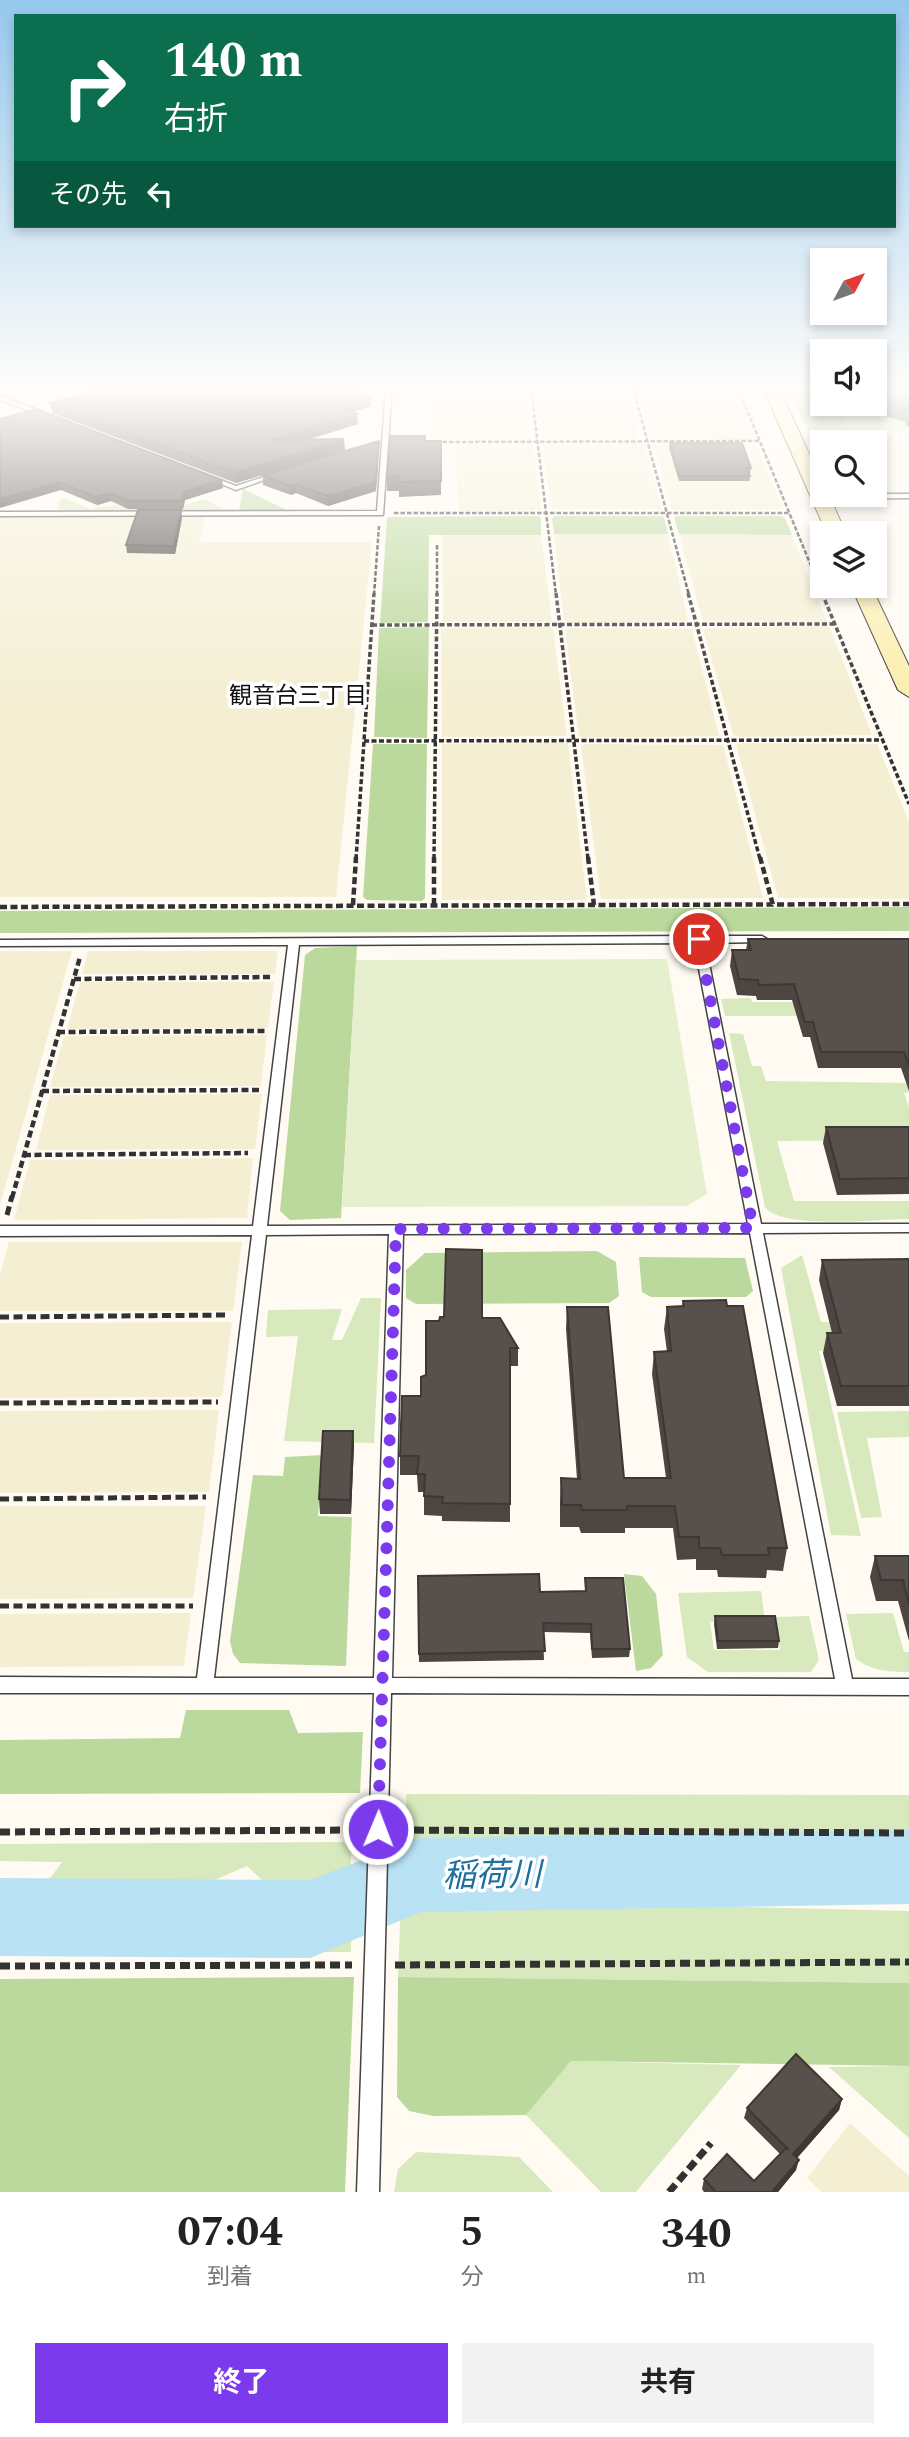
<!DOCTYPE html>
<html lang="ja">
<meta charset="utf-8">
<style>
body{margin:0;font-family:Spectral,"Noto Sans JP",serif;background:#f2f2f2;color:#222;height:100vh;display:flex;flex-direction:column;font-size:26px;white-space:nowrap}
*{box-sizing:border-box;margin:0}
p{font-size:23px;color:#767676}
.icon{flex:none;width:38px;height:38px;fill:none;stroke:currentColor;stroke-width:2;stroke-linecap:round;stroke-linejoin:round}
.map{position:relative;height:2192px;overflow:hidden}
.sheet{display:flex;flex-direction:column;background:#fff;flex:1}
.sheet>*{flex:none}
.top-card{position:absolute;left:14px;top:14px;width:882px;height:214px;border-radius:0px;box-shadow:0 4px 10px #0003;background:#0b6e4f;color:#fff;overflow:hidden}
.needle{width:46px;rotate:49deg}
.fabs{position:absolute;left:810px;top:248px;display:grid;gap:14px}
.fabs a{display:grid;place-items:center;width:77px;height:77px;border-radius:0px;background:#fff;box-shadow:0 4px 10px #0003;font-size:35px}
.pin{position:absolute;display:grid;place-items:center;width:60px;height:60px;color:#fff;margin:-30px;border:4px solid #fff;border-radius:50%;box-shadow:0 2px 7px #0007}
.me{position:absolute;width:77px;margin:-38px;rotate:1deg;stroke-linejoin:round;filter:drop-shadow(0 0 5px #0008)}
.turn{display:flex;align-items:center;gap:24px;height:147px;padding:0 35px;font-size:32px}
.turn .icon{width:91px;height:91px;stroke-width:2.5}
.turn b{display:block;font-size:49px;line-height:60px}
.then{display:flex;align-items:center;height:66px;padding:0 35px;background:#0003;gap:14px;font-size:26px}
.eta{display:flex;justify-content:space-evenly;align-items:center;height:119px;text-align:center}
.eta b{font-size:42px;font-weight:700;line-height:49px}
.action{display:flex;gap:14px;margin-top:auto;padding:14px 35px}
.action a{flex:1;height:80px;border-radius:0px;background:#7c3aed;color:#fff;font-size:28px;font-weight:700;line-height:80px;text-align:center}
.action a+a{background:#f2f2f2;color:#222}
.map>svg:first-child{display:block}
.farmland{fill:#f4efd3}
.green{fill:#d7e9bd}
.forest{fill:#bcd99d}
.pitch{fill:#e7f0ce}
.lines{fill:none;stroke-linecap:round;stroke-linejoin:round}
.river{fill:#b9e3f4;fill-rule:evenodd}
.lane-casing{stroke:#434343;stroke-width:3}
.secondary-casing{stroke:#323232;stroke-width:2}
.path-far4{stroke:#323232;stroke-width:2.5;stroke-dasharray:4.5 2;stroke-linecap:butt}
.path-far3{stroke:#323232;stroke-width:3.5;stroke-dasharray:5 2.5;stroke-linecap:butt}
.path-far2{stroke:#323232;stroke-width:4.5;stroke-dasharray:7 3.5;stroke-linecap:butt}
.path-far1{stroke:#323232;stroke-width:5;stroke-dasharray:9 4.5;stroke-linecap:butt}
.path{stroke:#323232;stroke-width:7;stroke-dasharray:10 5;stroke-linecap:butt}
.lane{fill:#fff;fill-rule:evenodd}
.secondary{fill:#fceeb0;fill-rule:evenodd}
.wall{fill:#4c4541}
.shaded-wall{fill:#3e3835}
.building{fill:#58504c;stroke:#3e3835;stroke-width:2}
.route{stroke:#7c3aed;stroke-width:12;stroke-dasharray:0 21.6}
.labels{text-anchor:middle;stroke-width:7;stroke-linejoin:round;paint-order:stroke}
.far-neighbourhood-label{font-size:23px;fill:#101010;stroke:#fff}
.near-water-label{font-size:33px;font-style:italic;fill:#1c6f9f;stroke:#fff}
</style>
<div class="map">
<svg width="909" height="2192" viewBox="0 0 909 2192">
<rect width="100%" height="100%" fill="#fffbf3"/>
<path class="farmland" d="M432,388h92l6,52h-99z
M536,388h89l13,51h-96z
M640,388h95l20,52 -103,-1z
M641,443l3,1 18,65h-111l-8,-64z
M752,443l4,2 27,64 -111,1 -18,-65z
M454,444l79,1 8,65 -82,1z
M0,517h206l-7,25h173l-36,355h-336z
M554,534h114l20,87 -117,2 -7,-3z
M679,534l113,1 35,87 -124,-1z
M442,535h99l11,87h-109z
M826,626l4,2 42,107 -134,2 -5,-3 -30,-105z
M550,627l3,2 14,107 -125,1 -1,-109z
M569,628l123,1 27,107 -135,2 -5,-2 -14,-106z
M568,743l19,157h-145v-156z
M741,743l136,1 32,78v77l-131,-1 -42,-153z
M586,744l137,1 40,153 -162,1 -20,-153z
M0,951h72l-72,254z
M88,951h190l-3,23h-193z
M80,982h194l-6,46 -201,1z
M267,1035l-6,51 -211,1 14,-51z
M262,1094l-7,55 -219,1 14,-55z
M253,1158l-6,60 -233,2 16,-60z
M9,1242h233l-9,69h-233v-36z
M232,1322l-10,75 -222,1v-75z
M219,1410l-10,82 -209,1v-82z
M0,1506h206l-13,92 -193,1z
M191,1613l-7,53 -184,1v-53z
M850,2123l59,53v16h-87l-15,-14z"/>
<path class="green" d="M835,404l74,20v4l-11,4 -50,-2z
M65,498l25,11 26,-4 9,3 20,-6 33,5 27,-8 19,11h-167l3,-10z
M751,998l1,4h149l8,14h-184l-4,-17z
M729,1033l14,1 9,32h9l5,15 143,2v9l-5,1 5,14v33l-132,1 17,60h115v18c-29,0 -129,11 -144,-12z
M802,1255l19,67h88v29h-90l42,185 -30,-1 -50,-267z
M361,1298h20l-7,145 -90,-2 14,-105 -32,1 2,-27 74,-1 -10,31h10z
M909,1411v26l-42,1 15,79 -21,1 -24,-106z
M761,1591l4,30 -55,1 4,28h66l-5,-33 34,-1 10,44 -8,12h-103l-21,-15 -9,-64z
M893,1613l11,39h5v20c-21,0 -36,-1 -53,-13l-10,-45z
M406,1794l503,1v58l-483,-5 -19,-9z
M352,1842l-2,33 -30,22 -39,1 -34,-32 -58,25 -189,9v-6l51,-17 11,-15 -62,-1v-17z
M401,1899l508,12v72l-511,-6z
M351,1921v31l-351,1v-18h315z
M571,2061l170,4 -105,127h-35l-75,-77z
M909,2066v72l-80,-71z
M416,2152l103,5 34,35h-159l4,-23z"/>
<path class="forest" d="M788,388h34v16h13l19,39h-32v16z
M243,489l44,21 -48,1z
M555,516h105l4,1 4,17h-114l-2,-16z
M678,516h103l4,2 7,17 -113,-1 -5,-17z
M391,517l147,-1 3,2v17h-112l-1,87 -48,1 7,-105z
M429,627l-2,111 -53,-1 5,-109z
M373,744h54l-2,154 -3,3 -55,-1 -4,-3z
M909,907v24l-909,2v-22z
M357,946l-16,272 -51,2 -10,-9 25,-256 10,-7z
M597,1251l19,11 3,34 -10,7 -193,1 -10,-6v-28l19,-17z
M639,1257l106,1 8,33 -7,6h-95l-9,-5z
M323,1455l-5,61 34,1 -6,149 -106,-3 -7,-9 -3,-13 23,-166 30,1 2,-19z
M624,1574l18,2 14,18 7,61 -12,13 -15,3z
M186,1710h103l9,23 65,-1 -3,61 -360,1v-54l180,-2z
M354,1977l-9,215h-345v-213z
M398,1977l511,6v83l-338,-5 -45,54 -93,1 -24,-5 -12,-14z"/>
<path class="pitch" d="M667,959l40,235 -20,12 -345,1 14,-247z"/>
<g class="lines">
<path class="river" d="M909,1830v74l-488,8 -111,46 -310,-2v-78l310,2 109,-42z"/>
<g class="lane-casing">
<path id="lane" d="M386,388h6l-9,127 -383,1v-4l377,-1z
M0,396l48,18 1,1 -5,1 -44,-16z
M276,473l5,1 -45,16 -29,-12 5,-1 24,9z
M875,494h34v4l-89,1 -4,-2 4,-2z
M699,936h63l5,3 -5,3 -57,1 56,281h148v8l-146,1 89,446h57v16l-518,-2 -12,499h-22l17,-499h-374v-16l197,1 55,-443 -252,1v-10h253l35,-281 -288,1v-6zM694,943l54,281 -481,2 32,-281zM750,1233l85,446 -443,-1 11,-444zM389,1234l-15,444h-160l52,-443z"/>
</g>
<g class="secondary-casing">
<path id="secondary" d="M763,388h16l43,94v13h7l17,39h-19z
M851,586h20l38,80v31l-11,-7z"/>
</g>
<path class="path-far4" d="M531,388l25,207
M633,388l56,207
M738,388l85,207
M436,442l324,-1
M394,513h395
M374,595l5,-69
M437,595v-50"/>
<path class="path-far3" d="M556,593l32,266
M688,593l72,266
M822,593l87,211
M372,625l463,-1
M364,741l519,-1
M356,859l18,-266
M434,859l3,-266"/>
<path class="path-far2" d="M588,857l6,48
M760,857l13,48
M353,905l3,-48
M434,905v-48
M0,907l909,-3
M74,979l197,-2
M58,1032l207,-1
M42,1091l217,-1
M24,1155l224,-2
M12,1198l68,-241"/>
<path class="path-far1" d="M7,1215l5,-19
M0,1317l229,-2
M0,1403l218,-1
M0,1499l206,-2
M0,1606h193"/>
<path class="path" d="M399,1830l510,3
M0,1832l359,-2
M395,1965l514,-3
M0,1966l352,-1
M669,2192l42,-49"/>
<use href="#lane" class="lane"/>
<use href="#secondary" class="secondary"/>
</g>
<path class="wall" d="M71,388h275l25,8v10l-19,6 6,12 -51,16 38,10 -109,33 -184,-70 -2,-10 48,-12h-26z
M875,388h34v39l-4,-2 1,-3 -53,-14v-4h22z
M0,419l222,61 1,8 -38,12 -2,9h-55l-17,-8 -14,4 -36,-15z
M379,441l-3,50 -48,15 -32,-13 -5,2 -28,-10v-10z
M425,441h16v54l-42,2v-6h-12v-14z
M670,443l81,25 -1,5h-1l1,8h-71l-10,-33z
M182,518l-7,36 -48,-1 -1,-8z
M748,939h161v152l-8,-23h-83l-8,-31h-7l-11,-37h-35l-1,-4 -19,-1 -7,-29 2,-16h14z
M826,1127h83v67l-72,1 -14,-52z
M909,1259v147h-72l-14,-53 4,-20h5l-13,-53 3,-20z
M683,1301l104,247 -4,23 -16,-1 -1,8 -48,-1 -1,-7h-21v-11l-19,1 -4,-32h-48v5h-44l-2,-6h-19v-26l1,-23 16,1 -11,-150 1,-22 57,171h42l-14,-104 2,-22h13l-3,-23 3,-22 15,-1z
M482,1318l36,30v18h-8v156l-68,-1v-5l-18,-1v-23h-6l-1,-17h-17v-19l21,-60 5,-21z
M353,1431l1,14 -3,69h-31l-1,-15z
M875,1556h34v85l-11,-40h-22l-6,-24z
M418,1576l122,16 45,-1v-13l45,71 -1,8 -37,1 -2,-25 -47,-1 1,28 -125,2z
M715,1616l64,25 -1,7 -61,1 -3,-25z
M842,2099l-3,11 -42,48 -1,12 -18,22h-74l-2,-3 2,-10 50,2 26,-27 -36,-36 3,-10z"/>
<path class="shaded-wall" d="M371,396v10l-34,11v-10z
M357,414l1,10 -85,26 -1,-10z
M344,439l1,11 -109,33 -1,-10z
M379,441l-3,50 -48,15v-10z
M222,480l1,8 -38,12 -2,9v-8l1,-9z
M60,482l1,8 -61,18v-9z
M295,484l1,9 -5,2 -1,-9z
M110,493l1,8 -14,4 -1,-8z
M181,510l1,8 -7,36 -1,-8z
M353,1431l1,14 -3,69 -1,-14z
M842,2099l-3,11 -48,55 2,-11z
M799,2160l-3,10 -18,22h-6z"/>
<path class="building" d="M108,388h238l25,8 -34,11 20,7 -85,26 72,-1 -109,34 -185,-70z
M875,388h34v21l-34,-9z
M36,409l186,71 -38,12 -1,9h-55l-18,-8 -14,4 -36,-15 -60,17v-80z
M390,436h35v5h16v40l-42,1v-6l-12,1z
M379,441l-3,41 -48,14 -33,-12 -5,2 -27,-11z
M670,443h72l9,25h-4l3,8h-71z
M138,510h43l-7,36 -48,-1z
M748,939h161v127l-5,-14h-83l-8,-30h-8l-11,-38 -35,1 -1,-5 -19,-1 -7,-29h19z
M826,1127h83v51l-69,1z
M446,1249l36,1v68h18l18,30h-8v156l-68,-1 1,-6 -19,-1 1,-22h-8l2,-18h-19l2,-60h19v-19l5,-2v-54h13l1,-4h4z
M909,1259v127h-68l-14,-53h14l-19,-73z
M726,1300l1,6h16l44,242h-19l1,7h-47l-2,-7h-21v-11h-20l-4,-31h-48v4h-45l-1,-5h-19l-1,-27 19,1 -13,-172h41l16,171h47l-17,-126 17,-1 -4,-44 17,-1 -1,-5z
M323,1431h30l-3,69 -31,-1z
M875,1556h34v48l-6,-24h-22z
M539,1574l1,18 46,-1 -1,-13h38l7,71h-38l-1,-25 -48,-1 2,28 -126,3 -1,-78z
M715,1616h60l4,25h-61z
M796,2054l46,45 -49,55 6,6 -27,32h-56l-12,-13 23,-25 27,27 32,-33 3,2 -42,-42z"/>
<linearGradient id="sky" x2="0" y2="1"><stop stop-color="#95c7ed"/><stop offset="0.56" stop-color="#fffdfa"/><stop offset="1" stop-color="#fffdfa" stop-opacity="0"/></linearGradient>
<rect width="909" height="695" fill="url(#sky)"/>
<g class="lines">
<path class="route" d="M378,1829l18,-600 357,-1 -54,-289"/>
</g>
<g class="labels">
<g class="far-neighbourhood-label">
<text x="298" y="703">観音台三丁目</text>
</g>
<g class="near-water-label">
<text transform="translate(492 1874) rotate(-1)" y="12">稲荷川</text>
</g>
</g>
</svg>
<div class="fabs">
<a><svg class="needle" viewBox="-14 -14 28 28"><path d="M0-13l5 13h-10z" fill="#e53935"/><path d="M0 13l5-13h-10z" fill="#767676"/></svg></a>
<a><svg class="icon" aria-label="sound" viewBox="0 0 24 24"><path d="M4 9h4l5-4v14l-5-4H4zM17 9q2 3 0 6"/></svg></a>
<a><svg class="icon" aria-label="search" viewBox="0 0 24 24"><circle cx="10" cy="10" r="6"/><path d="M15 15l6 6"/></svg></a>
<a><svg class="icon" aria-label="layers" viewBox="0 0 24 24"><path d="M12 4l9 5-9 5-9-5zM3 14l9 5 9-5"/></svg></a>
</div>
<div class="pin" style="left:699px;top:939px;background:#d93025"><svg class="icon" aria-label="arrive" viewBox="0 0 24 24"><path d="M6 21V4h12l-3 4 3 4H6"/></svg></div>
<svg class="me" style="left:378px;top:1829px" viewBox="-20 -20 40 40"><circle r="17" fill="#7c3aed" stroke="#fff" stroke-width="3"/><path d="M0-11L8 9 0 5-8 9z" fill="#fff"/></svg>
<div class="top-card">
<div class="turn"><svg class="icon" aria-label="right" viewBox="0 0 24 24"><path d="M7 20v-9h11M14 6l5 5-5 5"/></svg><div><b>140 m</b>右折</div></div>
<div class="then">その先<svg class="icon" aria-label="left" viewBox="0 0 24 24"><path d="M17 20v-9H6M10 6l-5 5 5 5"/></svg></div>
</div>
</div>
<section class="sheet">
<div class="eta">
<div><b>07:04</b><p>到着</p></div>
<div><b>5</b><p>分</p></div>
<div><b>340</b><p>m</p></div>
</div>
<div class="action"><a>終了</a><a>共有</a></div>
</section>
